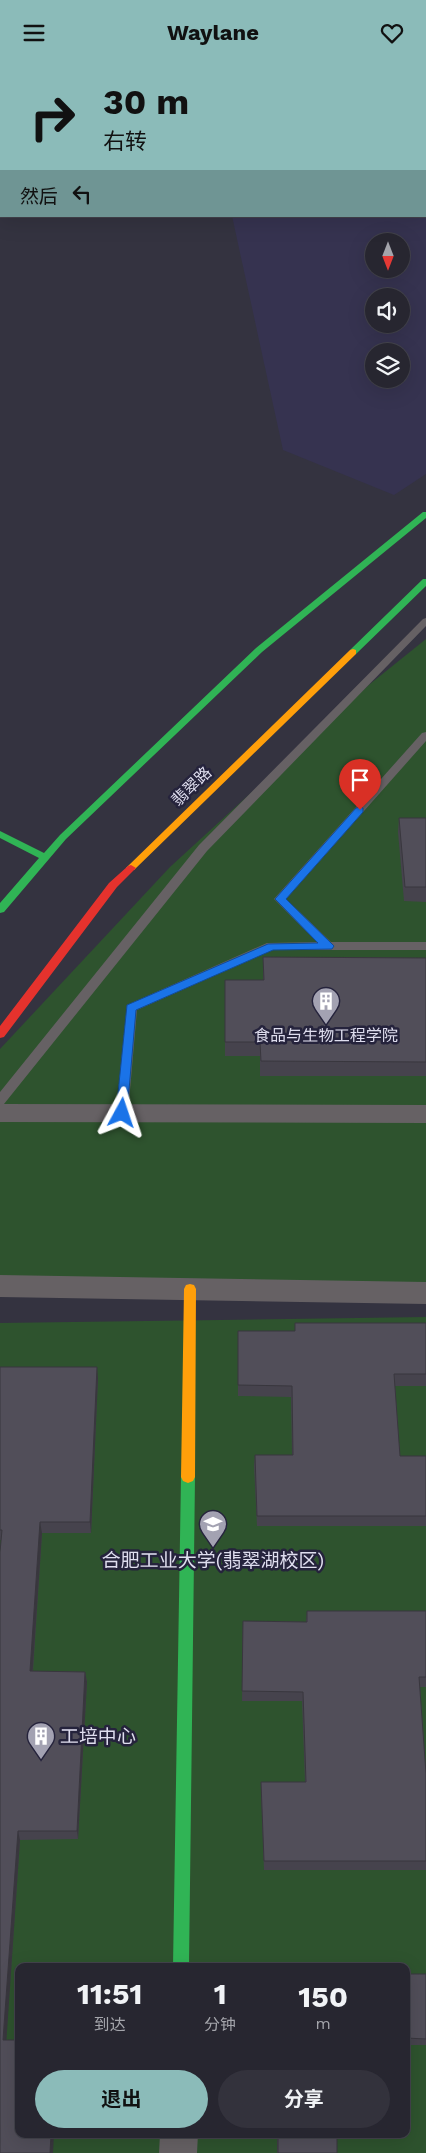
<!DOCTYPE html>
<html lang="zh">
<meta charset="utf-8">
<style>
body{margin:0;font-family:"Work Sans","Noto Sans SC",sans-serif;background:#33323c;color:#f1f3f6;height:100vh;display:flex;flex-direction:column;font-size:19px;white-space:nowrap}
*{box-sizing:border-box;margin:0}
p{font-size:16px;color:#a4a5ab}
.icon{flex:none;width:28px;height:28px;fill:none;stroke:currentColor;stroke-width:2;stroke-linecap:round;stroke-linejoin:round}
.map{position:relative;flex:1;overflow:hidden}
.panel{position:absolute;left:15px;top:1898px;width:395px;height:175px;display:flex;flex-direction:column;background:#272630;border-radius:10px;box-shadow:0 5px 20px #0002,0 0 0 1px #43434c}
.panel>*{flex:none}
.guide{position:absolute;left:0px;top:0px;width:426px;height:152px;box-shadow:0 5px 20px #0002,0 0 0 1px #43434c;background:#8bbbb9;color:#111;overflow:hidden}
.needle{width:32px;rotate:180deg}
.controls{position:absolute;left:365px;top:168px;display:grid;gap:10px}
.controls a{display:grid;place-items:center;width:45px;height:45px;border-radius:50%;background:#272630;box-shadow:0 5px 20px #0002,0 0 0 1px #43434c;font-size:25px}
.pin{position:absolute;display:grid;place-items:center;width:42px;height:42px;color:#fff;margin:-51px -21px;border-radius:50% 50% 50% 0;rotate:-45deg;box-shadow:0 0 5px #0007}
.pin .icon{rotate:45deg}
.me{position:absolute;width:55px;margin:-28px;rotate:5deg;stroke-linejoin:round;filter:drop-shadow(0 0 4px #0008)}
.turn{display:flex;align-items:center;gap:18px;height:105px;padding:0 20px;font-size:22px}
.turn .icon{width:65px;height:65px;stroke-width:2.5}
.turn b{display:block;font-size:35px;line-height:42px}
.then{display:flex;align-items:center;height:48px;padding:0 20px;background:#0003;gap:10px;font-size:19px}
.eta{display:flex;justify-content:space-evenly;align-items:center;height:85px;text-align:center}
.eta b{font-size:30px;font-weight:700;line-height:35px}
.cta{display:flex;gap:10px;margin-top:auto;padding:10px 20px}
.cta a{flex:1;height:58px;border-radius:30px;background:#8bbbb9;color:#111;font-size:20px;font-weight:700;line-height:58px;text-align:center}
.cta a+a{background:#33323c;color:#f1f3f6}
header{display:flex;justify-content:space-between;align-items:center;height:65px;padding:0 20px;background:#8bbbb9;color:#111;font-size:22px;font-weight:700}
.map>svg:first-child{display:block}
.built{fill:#363350;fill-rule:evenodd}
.green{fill:#2e532e;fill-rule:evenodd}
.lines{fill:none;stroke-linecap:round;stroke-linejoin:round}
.primary-tunnel{stroke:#4e4d5a;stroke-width:14;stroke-dasharray:14 8;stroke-linecap:butt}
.lane{fill:#666164;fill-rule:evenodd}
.street{fill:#666164;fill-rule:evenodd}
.fast{fill:#30b455;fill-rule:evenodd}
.slow{fill:#ff9f0a;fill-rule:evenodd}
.jam{fill:#e5322d;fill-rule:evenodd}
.wall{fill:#46434d}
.shaded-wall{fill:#39373e}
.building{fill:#514e59;stroke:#39373e}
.route{fill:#1a73e8;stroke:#114b97}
.labels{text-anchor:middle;stroke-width:5;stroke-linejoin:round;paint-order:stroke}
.street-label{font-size:16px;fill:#dfdeef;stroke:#25233c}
.poi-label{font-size:16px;fill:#dfdeef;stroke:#25233c}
.near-poi-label{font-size:19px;fill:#dfdeef;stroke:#25233c}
</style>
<header><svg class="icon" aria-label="menu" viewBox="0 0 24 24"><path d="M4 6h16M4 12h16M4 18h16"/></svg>Waylane<svg class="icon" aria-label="heart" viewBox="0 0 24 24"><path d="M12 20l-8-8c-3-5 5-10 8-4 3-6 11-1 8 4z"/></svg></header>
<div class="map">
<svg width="426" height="2088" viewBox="0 0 426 2088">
<rect width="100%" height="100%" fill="#343340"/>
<path class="built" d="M232,151l194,1v257l-32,21 -111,-45zM374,176h27v28h-27zM374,231h27v28h-27zM374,286h27v28h-27z"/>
<path class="green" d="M426,574v654l-426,-7v-237l170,-182 200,-183z
M426,1252v836h-426v-830zM19,1901h387v168h-387z"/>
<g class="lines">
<path class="primary-tunnel" d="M21,0l4,1
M50,0l4,1"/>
<path class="lane" d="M426,553v8l-219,225 -203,253 -4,2v-14l199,-247 224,-226z
M426,667v9l-140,158 45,43h95v8h-154l-135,60 -9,103 -2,3h-8l-2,-3 11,-108 140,-62 50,-1 -43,-43 148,-166z"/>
<path class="street" d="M0,1039l426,1v18l-426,-1z
M0,1210l426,7v22l-426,-7z
M160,2069h38l-1,19h-38z"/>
<path class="fast" d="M0,4h1v4h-1z
M425,123h1v4h-1z
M423,447h3v6l-164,134 -196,187 -62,73 -4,1v-10l39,-45 -39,-20v-7l44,22 16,-18 196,-187z
M423,514h3v7l-70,68h-6v-4z
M188,1406l5,2 2,4 -6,489h-16l8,-489 2,-4z"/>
<path class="slow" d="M89,0h9l1,1h-8z
M353,584l3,1v4l-222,216h-6l-2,-2 2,-2 222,-216z
M190,1219l4,1 2,4 -1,188 -2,4 -5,2 -5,-2 -2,-4 3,-188 2,-4z"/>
<path class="jam" d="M131,800l5,3 -19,19 -113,150 -4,1v-12l109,-143 19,-17z"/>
</g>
<path class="wall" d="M399,753h27v84l-22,-1 -6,-69z
M263,892l163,1v118h-166v-20h-35v-76h38z
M295,1258h131v63h-31l5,70h26v70h-169l-3,-60 1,-11h37l-1,-58 -53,-1v-65h57z
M0,1302l98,11 -7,155h-49l-9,138 52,1 2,10 -9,157 -58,1 -14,200 -6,113 1,-613h-1z
M307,1546h119v76h-6l6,86v97h-162l-3,-79v-9h44l-3,-81h-60l1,-80 63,1z
M406,1909h20v71h-20z
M277,2069h60v19h-60z"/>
<path class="shaded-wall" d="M97,1302l1,11 -7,155 -1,-11z
M40,1457l2,11 -10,148 -2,-10z
M85,1607l2,10 -9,157 -1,-8z
M18,1766l2,9 -14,206 -3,-6z
M51,2069h3l-1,19h-3z"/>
<path class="building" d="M399,753h27v69h-21z
M263,892l163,1v104l-165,-1 -1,-19h-35v-62h39z
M295,1258h131v51h-32l6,82h26v60h-169l-2,-61h38l-1,-69 -54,-1v-54h57z
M0,1302h97l-7,155h-50l-10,149 55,1 -8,159h-59l-15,209h16v94h32l-1,19h-50v-601l2,-22h-2z
M307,1546h119v66h-7l7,96v88h-162l-3,-79h45l-3,-90 -61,-1 1,-70 64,1z
M406,1909h20v65l-20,-1z
M278,2069h59v19h-59z"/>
<path class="route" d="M360,742l3,1v4l-77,87 46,45 2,2 -2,3 -59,1 -137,60 -9,103 -5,4 -4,-1 -2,-3 11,-108 141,-61 50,-1 -43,-44 81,-91z"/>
<defs>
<g id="building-pin" transform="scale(1.4375)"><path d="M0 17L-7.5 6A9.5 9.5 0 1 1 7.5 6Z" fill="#a3a2b2" stroke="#25233c"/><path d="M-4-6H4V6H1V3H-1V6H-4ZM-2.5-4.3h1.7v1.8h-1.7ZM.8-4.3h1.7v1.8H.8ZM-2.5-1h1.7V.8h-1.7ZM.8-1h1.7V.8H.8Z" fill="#fff"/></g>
<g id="university-pin" transform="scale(1.4375)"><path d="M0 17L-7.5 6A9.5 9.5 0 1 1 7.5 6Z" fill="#a3a2b2" stroke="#25233c"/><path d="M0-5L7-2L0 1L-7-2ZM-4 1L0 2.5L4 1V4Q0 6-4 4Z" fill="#fff"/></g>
</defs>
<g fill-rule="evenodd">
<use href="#building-pin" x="326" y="936"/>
<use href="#university-pin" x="213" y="1459"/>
<use href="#building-pin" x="41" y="1671"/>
</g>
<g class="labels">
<g class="street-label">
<text transform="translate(191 721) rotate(-44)" y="6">翡翠路</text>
</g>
<g class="poi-label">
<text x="326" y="976">食品与生物工程学院</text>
</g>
<g class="near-poi-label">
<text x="213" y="1502">合肥工业大学(翡翠湖校区)</text>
<text x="60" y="1678" text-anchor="start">工培中心</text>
</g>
</g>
</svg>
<div class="controls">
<a><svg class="needle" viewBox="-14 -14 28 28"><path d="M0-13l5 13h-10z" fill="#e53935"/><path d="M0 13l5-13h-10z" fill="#a4a5ab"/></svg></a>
<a><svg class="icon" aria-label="sound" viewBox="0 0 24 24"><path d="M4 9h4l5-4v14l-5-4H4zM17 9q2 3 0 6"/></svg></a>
<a><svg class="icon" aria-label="layers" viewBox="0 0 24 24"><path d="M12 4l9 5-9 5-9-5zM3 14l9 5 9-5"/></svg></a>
</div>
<div class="pin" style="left:360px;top:745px;background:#d93025"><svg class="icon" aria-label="arrive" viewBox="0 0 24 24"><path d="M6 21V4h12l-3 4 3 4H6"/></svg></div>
<svg class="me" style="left:122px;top:1048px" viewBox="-20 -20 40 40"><path d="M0-17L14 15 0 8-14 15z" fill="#1a73e8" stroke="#fff" stroke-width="4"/></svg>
<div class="guide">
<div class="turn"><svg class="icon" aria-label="right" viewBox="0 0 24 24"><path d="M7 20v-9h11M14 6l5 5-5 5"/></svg><div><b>30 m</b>右转</div></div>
<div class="then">然后<svg class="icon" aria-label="left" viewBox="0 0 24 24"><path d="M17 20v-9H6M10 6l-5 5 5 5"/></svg></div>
</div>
<section class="panel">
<div class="eta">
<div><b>11:51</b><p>到达</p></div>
<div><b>1</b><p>分钟</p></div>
<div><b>150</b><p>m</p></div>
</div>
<div class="cta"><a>退出</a><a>分享</a></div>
</section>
</div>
